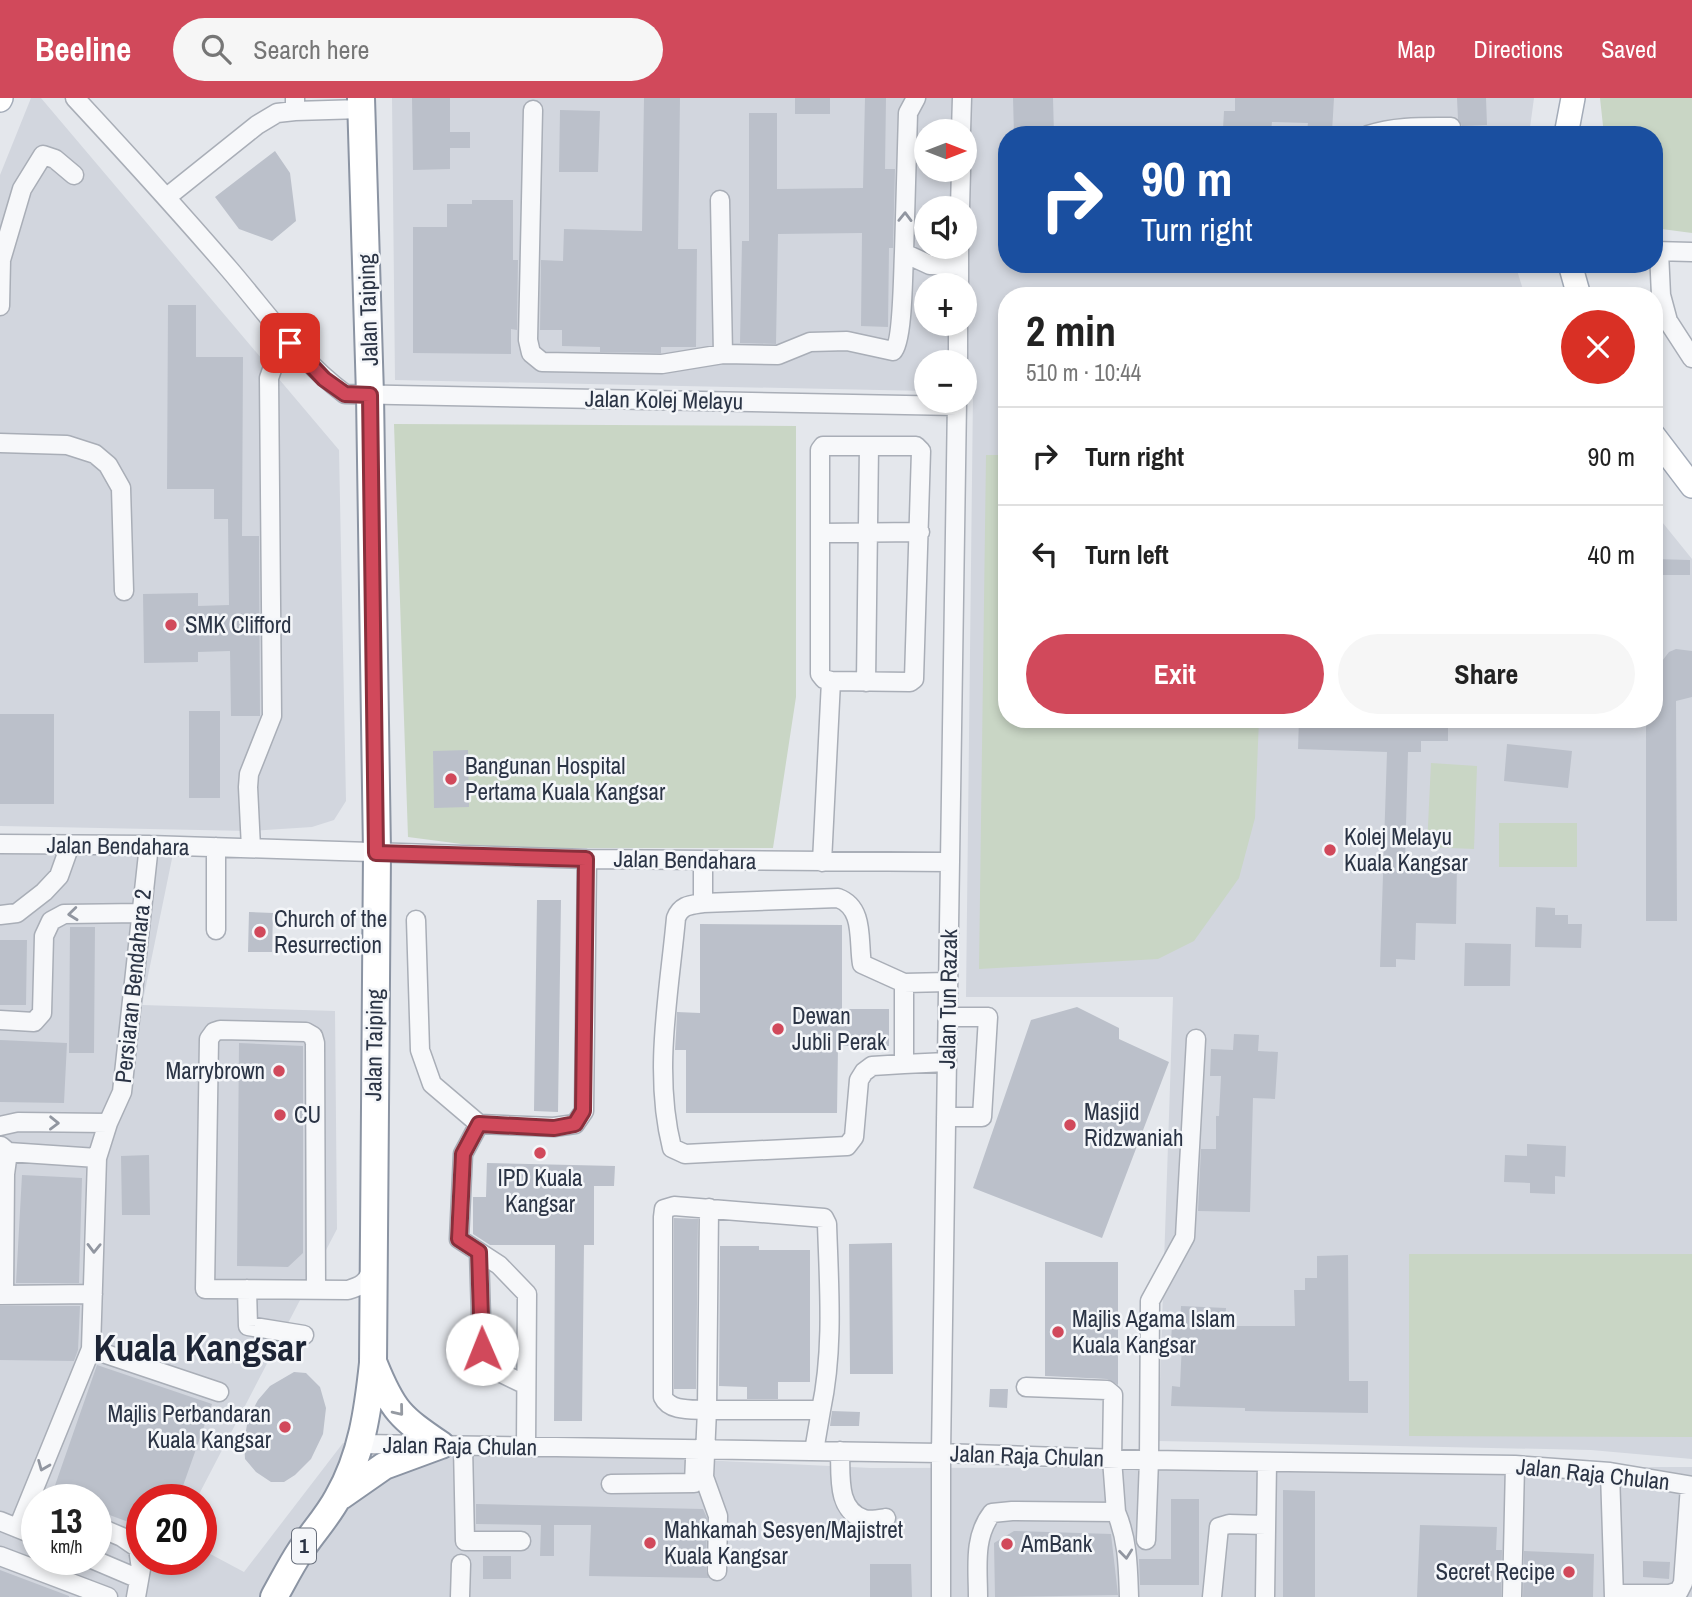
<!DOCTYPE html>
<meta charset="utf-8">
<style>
body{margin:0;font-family:"Archivo Narrow",sans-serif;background:#f6f6f6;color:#222;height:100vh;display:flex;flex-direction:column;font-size:26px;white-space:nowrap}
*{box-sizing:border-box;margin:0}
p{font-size:23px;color:#767676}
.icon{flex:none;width:38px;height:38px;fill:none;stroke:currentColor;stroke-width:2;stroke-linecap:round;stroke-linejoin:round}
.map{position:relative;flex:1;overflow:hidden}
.details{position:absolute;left:998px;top:189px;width:665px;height:441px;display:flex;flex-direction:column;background:#fff;border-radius:28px;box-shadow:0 4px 10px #0003}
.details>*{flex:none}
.guide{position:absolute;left:998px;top:28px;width:665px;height:147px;border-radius:28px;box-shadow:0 4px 10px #0003;background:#1a4fa0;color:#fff;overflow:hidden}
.needle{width:46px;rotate:90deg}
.controls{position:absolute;left:914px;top:21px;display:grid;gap:14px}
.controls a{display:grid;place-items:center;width:63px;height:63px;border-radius:50%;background:#fff;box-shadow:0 4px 10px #0003;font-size:35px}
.speed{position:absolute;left:21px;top:1386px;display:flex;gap:14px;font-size:35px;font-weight:700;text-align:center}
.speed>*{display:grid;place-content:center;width:91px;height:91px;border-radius:50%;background:#fff;box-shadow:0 4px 10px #0003;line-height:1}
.speed small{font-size:18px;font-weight:400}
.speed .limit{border:10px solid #d22;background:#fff;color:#111}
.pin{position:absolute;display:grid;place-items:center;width:60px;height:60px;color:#fff;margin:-30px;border-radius:14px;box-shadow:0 4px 10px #0006}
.me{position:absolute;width:77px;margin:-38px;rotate:359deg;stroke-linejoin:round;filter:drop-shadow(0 0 5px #0008)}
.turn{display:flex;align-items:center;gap:24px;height:147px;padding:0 28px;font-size:32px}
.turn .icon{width:91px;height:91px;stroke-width:2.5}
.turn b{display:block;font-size:49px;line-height:60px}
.round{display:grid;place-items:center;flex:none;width:74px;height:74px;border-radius:37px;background:#f6f6f6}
.summary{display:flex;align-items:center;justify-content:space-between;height:119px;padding:0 28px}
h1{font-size:42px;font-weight:700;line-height:52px}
.action{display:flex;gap:14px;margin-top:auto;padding:14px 28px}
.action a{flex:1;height:80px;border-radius:42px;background:#d1495b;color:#fff;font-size:28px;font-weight:700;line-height:80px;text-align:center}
.action a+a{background:#f6f6f6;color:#222}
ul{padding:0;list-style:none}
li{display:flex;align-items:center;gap:21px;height:98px;padding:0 28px;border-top:2px solid #e0e0e0}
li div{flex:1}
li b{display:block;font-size:26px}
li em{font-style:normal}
header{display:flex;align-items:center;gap:42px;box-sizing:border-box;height:98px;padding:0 35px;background:#d1495b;color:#fff}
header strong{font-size:33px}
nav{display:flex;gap:38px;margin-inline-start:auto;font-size:24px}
.search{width:490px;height:63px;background:#f6f6f6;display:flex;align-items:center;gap:18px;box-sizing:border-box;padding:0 24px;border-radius:38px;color:#767676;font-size:26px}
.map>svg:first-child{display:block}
.built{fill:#d2d6de;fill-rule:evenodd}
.green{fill:#c9d6c5}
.building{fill:#bbc0ca}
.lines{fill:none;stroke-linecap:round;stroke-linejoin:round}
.minor-casing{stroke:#a9aeb7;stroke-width:21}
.major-casing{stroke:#a3abb8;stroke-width:26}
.highway-casing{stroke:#8b94a3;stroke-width:30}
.minor{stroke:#f7f8fa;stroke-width:18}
.major{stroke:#fff;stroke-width:23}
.highway{stroke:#fff;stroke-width:26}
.oneway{stroke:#9196a0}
.oneway2{stroke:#959aa2}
.route-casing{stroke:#882f3b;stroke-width:18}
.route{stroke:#d1495b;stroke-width:12}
.poi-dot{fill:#d1495b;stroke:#f4f6f9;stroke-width:2.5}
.labels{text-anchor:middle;stroke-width:5;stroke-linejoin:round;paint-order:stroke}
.shield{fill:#f4f6f9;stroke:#676e7b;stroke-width:2}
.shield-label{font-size:21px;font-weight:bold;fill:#2b3445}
.street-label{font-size:23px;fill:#2b3445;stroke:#f4f6f9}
.poi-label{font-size:23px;fill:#2b3445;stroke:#f4f6f9;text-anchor:start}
.town-label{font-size:37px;font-weight:bold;fill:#1d2536;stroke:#f4f6f9}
</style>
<header>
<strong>Beeline</strong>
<div class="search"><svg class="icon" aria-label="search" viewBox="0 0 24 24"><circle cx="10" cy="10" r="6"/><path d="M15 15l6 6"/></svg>Search here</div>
<nav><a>Map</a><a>Directions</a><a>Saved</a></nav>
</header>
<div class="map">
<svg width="1692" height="1499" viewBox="0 0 1692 1499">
<rect width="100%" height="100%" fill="#e4e7ec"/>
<path class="built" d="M31,0h10l298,352 7,351 -12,19 -22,7 -62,4 -250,-5v-651z
M392,0h1142l-5,37h-523v129h509l10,32h-519v423h648v-207l38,47v900l-101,-9 -433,-9 15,-444h-207l7,-604 -9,-1v-30h-38v29l-531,-11zM926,33h38v39h-38zM926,110h38v39h-38zM926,187h38v39h-38z
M0,737l176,4 -34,166 193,6 2,218 -141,271h-54v59h59v-10l43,23 99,-129 528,25 821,-1v130h-1692zM37,1402h59v59h-59z"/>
<path class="green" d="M1600,0h92v135l-38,-5v-93h-50z
M394,326l402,2v271l-23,151h-281l-84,-11z
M986,357h20v264h253l-4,99 -16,60 -45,63 -36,18 -179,10z
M1431,665l46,3 -3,83 -47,-2z
M1499,725h78v44h-78z
M1409,1156h283v183l-283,-1z"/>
<path class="building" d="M412,0h38v34h20v16h-20v21l-37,1z
M644,0h36l-2,151h19l-1,98h-35v6l-61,-1v-5l-38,-1v-16h-22l1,-70 22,1 1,-32 78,2z
M795,0h35v16h-35z
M865,0h21l-1,71h10l-2,79h-4l-1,79 -27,-1 1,-93 -84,1 -2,110 -36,-1 2,-102h7v-128h28v76l86,-1z
M1013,0h40l1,37h-40z
M1235,0h99l-2,34 -25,-1 1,-8 -36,-1 -1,8 -48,-1 1,-18h11z
M1457,0h29l1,27 -25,1 -4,-7z
M560,12l40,1 -2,61h-39z
M275,53l15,22 6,48 -24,20 -33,-12 -24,-32z
M472,102h41v60h5l-1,70 -6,-1v25l-98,-1v-126h34v-23h25z
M168,207h28v52h47l-1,179h17l1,180h-29l-1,-65 -32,1v10l-54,1 -1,-69 55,-1v13l31,-1 -1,-86h-14v-30h-47z
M1654,461l36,1v15h-36z
M1676,551l16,2v46l-16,4 1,220h-31v-202h8v-36l5,-18 10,-13z
M189,613h31v87h-31z
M0,616h54v90h-54z
M1299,621h149v22h-27v11h-13l-3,110 52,1 -1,61 -40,-1 -1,37 -19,-1v8h-16l7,-215 -89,-3z
M1507,646l65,7 -4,37 -64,-7z
M468,652l1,57 -35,1 -1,-57z
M537,802h24l-3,212 -24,-1z
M1536,809l19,1v7h13v9h14l-1,24 -46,-1z
M249,814l24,1 -1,39h-24z
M700,826l142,1v84h47v37h-51l-1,67h-151v-63h-11l1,-16 1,-22 23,1z
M70,829h25l-1,126h-25z
M0,842h27l-1,65h-26z
M1465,845l46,1 -1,42h-46z
M1077,909l42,21v11l50,23 -67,176 -129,-50 58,-168z
M1234,936l25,1 -1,16 20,1 -3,47 -22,-1 -3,114 -52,-1 3,-62h15v-33h3l2,-40h-11l1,-27 22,1z
M0,942l67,3 -3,60 -64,-1z
M239,945l64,3v207l-15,14 -51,-1z
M1527,1046l39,2 -1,31 -10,-1v18l-25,-1v-10l-26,-1 1,-27 22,1z
M149,1057l1,60h-28l-1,-59z
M487,1065l128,3 -1,20h-20v59h-10l-2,176h-28l1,-176h-65l-17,-11v-37h13z
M22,1077l60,3 -3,105h-63z
M674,1120l24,1 -2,170h-22z
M892,1145l1,131h-43l-1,-130z
M720,1148h39v4h51v132h-32v17h-31v-12l-28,-1z
M1348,1157l1,126h19v32l-123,-2v-3l-74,-2 1,-20 8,1 2,-45 -11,-1 1,-16h8l1,-19 45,2 -1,18h70l-1,-36h11v-12h12v-22z
M1045,1164h73v123l-11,-6 -62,-3z
M0,1208h80l-2,44 -4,11 -74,-1z
M97,1267l115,39 -34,96h-36v27l-46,-17v-10h-29l-15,-6z
M294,1274l12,1 14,14 6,21 -3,26 -12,25 -16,16 -11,7h-13l-15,-10 -11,-13 -1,-17 4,-23 10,-19 12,-14z
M990,1291h18l-1,19 -18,-1z
M832,1313l28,1 -1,14h-29z
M1283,1392l32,1v106h-32z
M1171,1401h28v86h-59l-1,-26h32z
M476,1406l227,5 4,9 -1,53 3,7 -120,-2 2,-51h-37v31h-14l1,-31 -65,-1z
M1420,1427l77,2 -1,23h6l-1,47h-84z
M1014,1433l97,3 7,61 -123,2 -1,-54z
M1524,1453l70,3 -1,43h-70z
M483,1458h28v23h-28z
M1643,1463l27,1 -1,17 -26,-2z
M870,1466h41l1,33h-42z
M0,1472l69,26v1h-69z"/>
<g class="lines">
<g class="minor-casing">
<path id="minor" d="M75,0c52,56 104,113 154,171 37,43 69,90 116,125l612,12
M295,0v13l67,-2
M916,0l-8,15 -4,140 26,12 29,1
M533,12l-5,230 3,13 11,9 120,2 61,-10 55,1 32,-13 37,-1 46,10c10,-9 10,-81 11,-98
M961,33l1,-33
M1368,37c27,-9 54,-8 83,-8
M167,99l90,-72 20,-12 18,-2
M720,102l3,154
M960,110l1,-38
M1654,153l38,1
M1659,154l2,43 7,26 24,37
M959,187v-38
M0,208l1,-46 21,-71 21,-34 12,4 19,16
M958,264v-38
M0,345l67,2 28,9 13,11 13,23 3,103
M820,435l100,-1
M866,584l3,-236
M0,746l149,1 438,14 363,3
M216,749v83
M251,750l-3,-61 1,-13 23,-58 -3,-338 6,-17 15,-18
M703,763v42l135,-5c27,10 20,43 24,66l42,19
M822,764l9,-181 -7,-2 -4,-5v-224l3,-4h93l5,5 -7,228 -4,3 -79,-1
M703,805c-13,2 -22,2 -27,15 -7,76 -23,155 -4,230l13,6 162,-8 7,-9 5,-57 5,-8 8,-6 32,-2
M0,817l17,-2 27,-21 15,-16 11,-31
M416,822l4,130 12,34 47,40 75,3 21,-3 9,-13 3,-252
M0,922l34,2 8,-9 2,-77 7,-15 13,-7 77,-1
M947,964l-43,2v-81l44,-1
M946,1019h36l6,-100h-40
M479,1026l-16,30 -4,85 40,26 28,29 -1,153
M0,1028l18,-4 90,1
M1,1048l7,6 89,6
M709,1110l-2,202c-14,-1 -37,2 -44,-13v-180l1,-8 10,-3 150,12 3,6c2,62 7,125 -6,186
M479,1154l3,97 7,18 37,18
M247,1191l1,37 56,9
M316,1191l-1,-246 -2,-7 -7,-4 -86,-2 -6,2 -5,7 -4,250 143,1c13,-4 19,-7 24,-21
M0,1197l93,-1
M4,1197l1,-121 3,-22
M91,1251l128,43
M361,1346l580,9 208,7 366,5 95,7 82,14
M463,1348l2,95h56
M840,1353c1,24 -4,59 24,68 6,2 16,0 22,-1
M1610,1374l4,125
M611,1386l83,-1 1,-24
M1116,1414c12,28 12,56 13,85
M0,1423l37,15
M96,1428l26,11 16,11 3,21 -5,28
M18,1430l73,-179 6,-191 11,-35 14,-31 27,-247
M1146,1442l3,-80 1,-159 35,-64 11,-198
M0,1458l108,41
M92,1461l47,20
M717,1473l1,-55 -14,-39 3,-67h114l-7,41
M1614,1496h55l10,-3 4,-8 7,-97
M460,1499l1,-33
M941,1499v-144l16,-1052
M978,1499c0,-29 -5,-60 14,-84l20,-2 104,1 -4,-53 1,-64 -6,-5 -81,-3
M1212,1499l7,-70 10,-3 37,1
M1265,1499l2,-135
M1512,1499l3,-132"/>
</g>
<g class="major-casing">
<path id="major" d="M0,2l1,-2
M1566,37l7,-37
M1570,166l9,32
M1654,338l38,50"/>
</g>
<g class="highway-casing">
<path id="highway" d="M374,1266c19,47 26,53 67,81
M341,1398l43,-30 57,-21
M274,1499c9,-16 17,-32 27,-47 12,-18 27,-34 37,-53 24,-42 30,-87 35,-134l4,-510 -7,-458 -9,-297"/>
</g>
<use href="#minor" class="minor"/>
<use href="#major" class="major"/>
<use href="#highway" class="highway"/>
</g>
<defs><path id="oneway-chevron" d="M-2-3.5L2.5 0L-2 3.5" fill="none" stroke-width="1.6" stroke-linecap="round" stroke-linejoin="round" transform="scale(1.75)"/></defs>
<g class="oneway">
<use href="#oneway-chevron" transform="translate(905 119) rotate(-89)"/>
<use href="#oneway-chevron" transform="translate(73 816) rotate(174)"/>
<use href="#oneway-chevron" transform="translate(54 1025) rotate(1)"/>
<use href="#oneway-chevron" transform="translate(94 1150) rotate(91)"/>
<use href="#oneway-chevron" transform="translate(43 1368) rotate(112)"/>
<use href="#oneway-chevron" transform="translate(1126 1456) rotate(84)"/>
</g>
<use class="oneway2" href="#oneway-chevron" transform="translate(399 1313) rotate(51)"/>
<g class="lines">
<g class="route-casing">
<path id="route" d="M290,245l34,36 21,15 25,1 6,458 210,6 -3,252 -8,13 -21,4 -75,-4 -16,30 -4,85 20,13 3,97"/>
</g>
<use href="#route" class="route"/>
</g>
<g class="poi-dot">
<circle cx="171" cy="527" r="7"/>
<circle cx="451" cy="681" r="7"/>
<circle cx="1330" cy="752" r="7"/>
<circle cx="260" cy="834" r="7"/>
<circle cx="778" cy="931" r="7"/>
<circle cx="279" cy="973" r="7"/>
<circle cx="280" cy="1017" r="7"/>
<circle cx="1070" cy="1027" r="7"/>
<circle cx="540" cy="1055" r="7"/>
<circle cx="1058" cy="1234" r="7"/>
<circle cx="285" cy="1329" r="7"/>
<circle cx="650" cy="1445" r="7"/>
<circle cx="1007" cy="1446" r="7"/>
<circle cx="1569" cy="1474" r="7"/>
</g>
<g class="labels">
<rect class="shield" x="292" y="1430.5" width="24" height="35" rx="5"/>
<g class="shield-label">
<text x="304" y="1455">1</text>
</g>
<g class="street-label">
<text transform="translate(368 212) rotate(-92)" y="8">Jalan Taiping</text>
<text transform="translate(664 302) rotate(1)" y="8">Jalan Kolej Melayu</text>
<text transform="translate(118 748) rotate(1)" y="8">Jalan Bendahara</text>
<text transform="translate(685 762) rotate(1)" y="8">Jalan Bendahara</text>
<text transform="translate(133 888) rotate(-84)" y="8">Persiaran Bendahara 2</text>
<text transform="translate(948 901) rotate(-89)" y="8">Jalan Tun Razak</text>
<text transform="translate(374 947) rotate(-89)" y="8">Jalan Taiping</text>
<text transform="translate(460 1348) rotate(1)" y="8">Jalan Raja Chulan</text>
<text transform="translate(1027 1358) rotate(2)" y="8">Jalan Raja Chulan</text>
<text transform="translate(1593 1376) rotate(6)" y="8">Jalan Raja Chulan</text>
</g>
<g class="poi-label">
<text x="185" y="535">SMK Clifford</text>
<text x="465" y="676">Bangunan Hospital<tspan x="465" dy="26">Pertama Kuala Kangsar</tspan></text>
<text x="1344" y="747">Kolej Melayu<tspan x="1344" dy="26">Kuala Kangsar</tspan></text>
<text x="274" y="829">Church of the<tspan x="274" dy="26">Resurrection</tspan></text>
<text x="792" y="926">Dewan<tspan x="792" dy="26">Jubli Perak</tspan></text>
<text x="265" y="981" text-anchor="end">Marrybrown</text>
<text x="1084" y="1022">Masjid<tspan x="1084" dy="26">Ridzwaniah</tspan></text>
<text x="294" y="1025">CU</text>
<text x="540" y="1088" text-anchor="middle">IPD Kuala<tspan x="540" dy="26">Kangsar</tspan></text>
<text x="1072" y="1229">Majlis Agama Islam<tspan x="1072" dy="26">Kuala Kangsar</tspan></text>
<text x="271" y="1324" text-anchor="end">Majlis Perbandaran<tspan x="271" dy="26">Kuala Kangsar</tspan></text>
<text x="664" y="1440">Mahkamah Sesyen/Majistret<tspan x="664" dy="26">Kuala Kangsar</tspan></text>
<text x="1021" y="1454">AmBank</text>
<text x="1555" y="1482" text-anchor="end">Secret Recipe</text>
</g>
<g class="town-label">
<text x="200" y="1263">Kuala Kangsar</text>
</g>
</g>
</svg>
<div class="controls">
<a><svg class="needle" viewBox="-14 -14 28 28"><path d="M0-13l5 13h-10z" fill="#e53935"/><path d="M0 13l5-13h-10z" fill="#767676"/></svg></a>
<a><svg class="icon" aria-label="sound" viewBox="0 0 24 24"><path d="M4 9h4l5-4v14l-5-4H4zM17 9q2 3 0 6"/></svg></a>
<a>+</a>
<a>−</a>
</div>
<div class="speed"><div>13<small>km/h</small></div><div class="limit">20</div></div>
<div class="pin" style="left:290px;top:245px;background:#d93025"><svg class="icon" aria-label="arrive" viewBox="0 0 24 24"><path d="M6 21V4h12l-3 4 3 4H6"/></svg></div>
<svg class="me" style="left:482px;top:1251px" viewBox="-20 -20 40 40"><circle r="19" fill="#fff"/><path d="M0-13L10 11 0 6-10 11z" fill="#d1495b"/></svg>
<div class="guide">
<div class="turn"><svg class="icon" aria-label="right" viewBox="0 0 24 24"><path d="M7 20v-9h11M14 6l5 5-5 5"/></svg><div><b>90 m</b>Turn right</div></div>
</div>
<section class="details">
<div class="summary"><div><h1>2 min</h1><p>510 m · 10:44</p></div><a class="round" style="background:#d93025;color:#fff"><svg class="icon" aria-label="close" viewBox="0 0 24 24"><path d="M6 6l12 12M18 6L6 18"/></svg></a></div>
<ul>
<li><svg class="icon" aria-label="right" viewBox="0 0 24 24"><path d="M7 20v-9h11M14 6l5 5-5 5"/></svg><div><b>Turn right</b></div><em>90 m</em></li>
<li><svg class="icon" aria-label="left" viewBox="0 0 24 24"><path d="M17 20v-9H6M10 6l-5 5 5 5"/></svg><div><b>Turn left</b></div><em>40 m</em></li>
</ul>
<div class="action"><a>Exit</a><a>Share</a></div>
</section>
</div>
